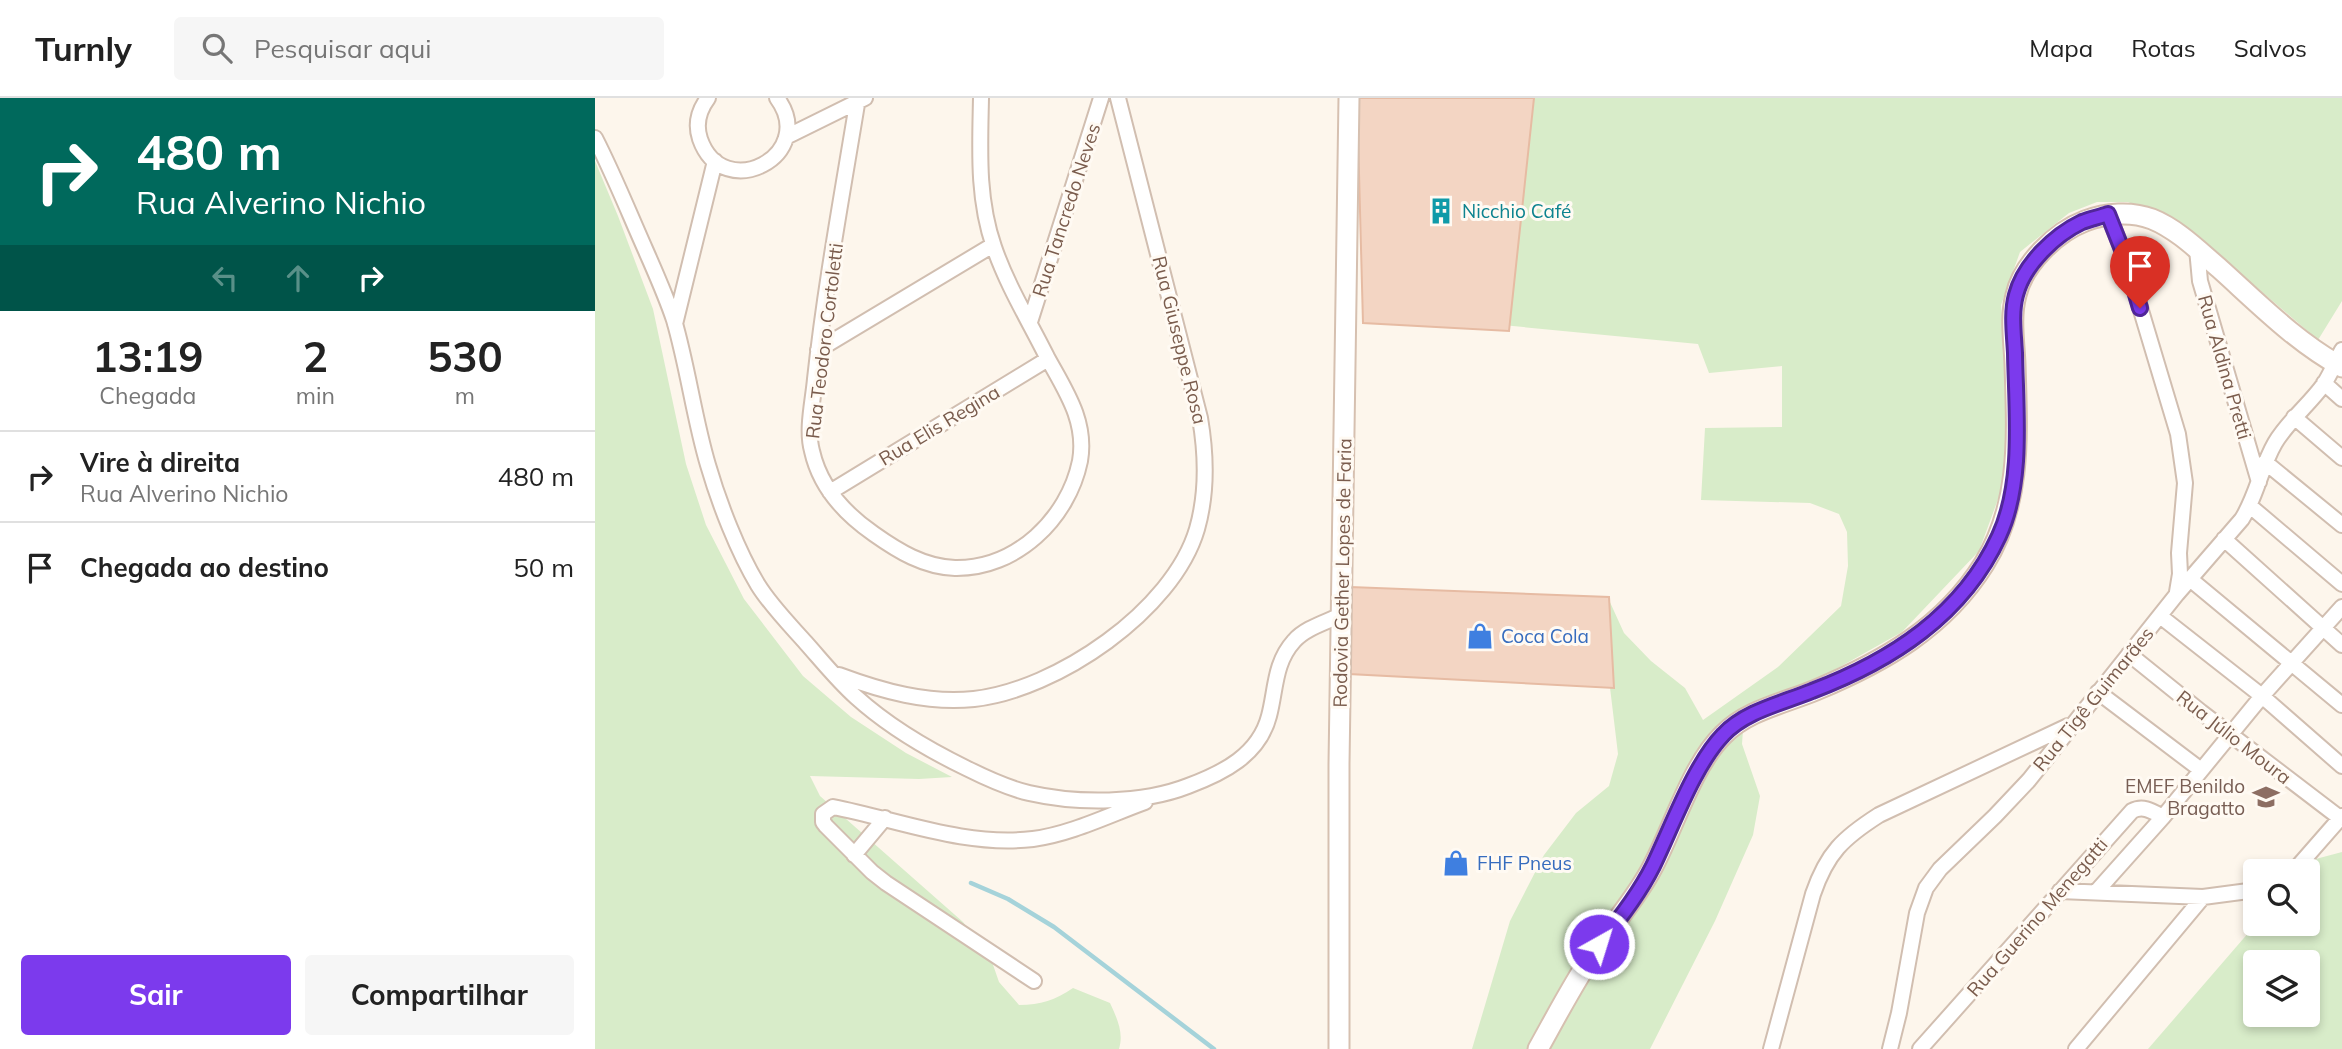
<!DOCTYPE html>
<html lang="pt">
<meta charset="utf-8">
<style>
body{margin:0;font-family:Mulish,sans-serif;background:#f6f6f6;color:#222;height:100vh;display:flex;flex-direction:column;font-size:26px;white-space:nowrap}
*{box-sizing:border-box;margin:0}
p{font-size:23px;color:#767676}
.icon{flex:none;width:38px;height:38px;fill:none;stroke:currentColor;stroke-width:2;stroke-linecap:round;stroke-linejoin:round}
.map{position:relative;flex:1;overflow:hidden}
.side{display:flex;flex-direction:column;background:#fff;width:595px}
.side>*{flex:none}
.banner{background:#00695c;color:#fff;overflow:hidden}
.tools{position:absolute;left:1648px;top:761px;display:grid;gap:14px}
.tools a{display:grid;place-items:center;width:77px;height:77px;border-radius:7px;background:#fff;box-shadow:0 4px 10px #0003;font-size:35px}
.pin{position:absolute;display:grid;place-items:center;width:60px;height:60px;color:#fff;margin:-72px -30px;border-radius:50% 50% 50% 0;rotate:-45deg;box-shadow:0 0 7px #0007}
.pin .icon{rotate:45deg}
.me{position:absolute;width:77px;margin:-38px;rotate:39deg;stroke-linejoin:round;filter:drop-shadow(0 0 5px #0008)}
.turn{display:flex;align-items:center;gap:24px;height:147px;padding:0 21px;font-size:32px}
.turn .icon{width:91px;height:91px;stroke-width:2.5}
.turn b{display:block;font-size:49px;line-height:60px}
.lanes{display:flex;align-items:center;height:66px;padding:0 21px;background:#0003;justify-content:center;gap:35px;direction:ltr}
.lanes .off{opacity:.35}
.eta{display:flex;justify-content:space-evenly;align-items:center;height:119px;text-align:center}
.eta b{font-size:42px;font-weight:700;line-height:49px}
.button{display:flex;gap:14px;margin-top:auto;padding:14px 21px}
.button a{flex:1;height:80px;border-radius:7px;background:#7c3aed;color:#fff;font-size:28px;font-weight:700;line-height:80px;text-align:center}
.button a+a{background:#f6f6f6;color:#222}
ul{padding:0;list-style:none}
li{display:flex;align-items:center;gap:21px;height:91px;padding:0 21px;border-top:2px solid #e0e0e0}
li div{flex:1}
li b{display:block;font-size:26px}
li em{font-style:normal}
header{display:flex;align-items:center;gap:42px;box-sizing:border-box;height:98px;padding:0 35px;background:#fff;border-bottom:2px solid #e0e0e0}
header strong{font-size:33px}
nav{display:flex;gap:38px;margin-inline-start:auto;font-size:24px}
.search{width:490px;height:63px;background:#f6f6f6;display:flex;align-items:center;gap:18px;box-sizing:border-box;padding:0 24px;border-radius:7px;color:#767676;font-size:26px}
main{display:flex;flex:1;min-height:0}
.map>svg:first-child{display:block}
.green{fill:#d8ecc9;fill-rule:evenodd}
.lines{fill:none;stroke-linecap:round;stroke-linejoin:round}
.stream{stroke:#a5d3da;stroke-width:4.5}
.building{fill:#f3d5c3;stroke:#e6bba3;stroke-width:2}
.street-casing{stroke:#d1beb0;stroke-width:18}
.secondary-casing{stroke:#d6c0b0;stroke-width:23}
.street{stroke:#fff;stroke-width:14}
.secondary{stroke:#fff;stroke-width:19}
.route-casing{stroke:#51269a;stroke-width:18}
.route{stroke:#7c3aed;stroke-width:12}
.labels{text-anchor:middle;stroke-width:6;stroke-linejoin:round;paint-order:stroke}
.street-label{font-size:19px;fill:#7a5c4d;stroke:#fffaf3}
.culture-label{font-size:19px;fill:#0d838f;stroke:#fffaf3;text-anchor:start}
.shop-label{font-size:19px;fill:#366cbe;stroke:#fffaf3;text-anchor:start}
.education-label{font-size:19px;fill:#785e54;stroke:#fffaf3;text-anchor:end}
</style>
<header>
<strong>Turnly</strong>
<div class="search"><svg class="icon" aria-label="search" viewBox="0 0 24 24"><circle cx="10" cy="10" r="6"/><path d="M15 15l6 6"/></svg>Pesquisar aqui</div>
<nav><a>Mapa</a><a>Rotas</a><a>Salvos</a></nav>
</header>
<main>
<section class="side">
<div class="banner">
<div class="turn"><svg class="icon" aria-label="right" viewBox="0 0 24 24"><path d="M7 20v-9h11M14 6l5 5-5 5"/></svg><div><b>480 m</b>Rua Alverino Nichio</div></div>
<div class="lanes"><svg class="icon off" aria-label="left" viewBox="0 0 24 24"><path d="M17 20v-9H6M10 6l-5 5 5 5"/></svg><svg class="icon off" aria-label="ahead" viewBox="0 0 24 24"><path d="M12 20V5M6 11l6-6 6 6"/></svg><svg class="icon" aria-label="right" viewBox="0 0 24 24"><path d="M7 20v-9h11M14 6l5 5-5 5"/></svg></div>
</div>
<div class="eta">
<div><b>13:19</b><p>Chegada</p></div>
<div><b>2</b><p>min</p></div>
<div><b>530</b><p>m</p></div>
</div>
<ul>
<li><svg class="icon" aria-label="right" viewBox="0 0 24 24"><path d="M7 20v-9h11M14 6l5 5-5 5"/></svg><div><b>Vire à direita</b><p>Rua Alverino Nichio</p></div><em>480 m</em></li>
<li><svg class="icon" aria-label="arrive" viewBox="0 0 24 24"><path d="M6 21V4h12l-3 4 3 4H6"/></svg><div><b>Chegada ao destino</b></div><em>50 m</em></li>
</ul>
<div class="button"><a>Sair</a><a>Compartilhar</a></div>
</section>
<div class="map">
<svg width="1747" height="951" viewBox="0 0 1747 951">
<rect width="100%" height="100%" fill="#fdf6ec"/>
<path class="green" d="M769,0h978v203l-24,39 -132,-113 -58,-25h-31l-28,11 -49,39 -19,53 9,92 -6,86 -25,68 -77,81 -112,63 -46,21 -2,28 18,52 -7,39 -38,86 -65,128h-178l38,-128 34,-66 32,-42 33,-27 9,-32 -10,-83 1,-71 15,33 27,28 34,27 18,32 75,-53 63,-61 7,-40 -1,-34 -8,-18 -29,-11 -109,-3 4,-72 77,-1v-61l-73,7 -11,-29 -331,-32z
M0,63l23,55 35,93 33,155 20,61 38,74 59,77 48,41 55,36 46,24 -33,2 -109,-3 10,20 143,126 28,37 8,23 20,23c22,0 36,-5 54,-17l37,15c7,15 14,30 9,46h-524z
M1747,754v197h-194l108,-125h52v-52l-6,-1 10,-11zM1661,864h52v53h-52z"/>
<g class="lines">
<path class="stream" d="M376,785l37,16 46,28 160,122"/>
</g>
<path class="building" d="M762,0h177l-25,233 -146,-8z
M755,489l259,10 5,91 -265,-14z"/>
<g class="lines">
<g class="street-casing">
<path id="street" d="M113,0c-9,12 -13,26 -8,41 23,66 119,16 77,-41
M262,6c-15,91 -32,183 -42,275 -2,23 -9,50 -3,72 8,36 33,63 62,83 24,17 50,33 81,34 61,1 113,-49 125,-107 7,-40 -15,-71 -33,-104 -18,-36 -40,-72 -53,-110 -17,-49 -14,-98 -13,-149
M191,39l79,-39
M0,40c19,37 34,75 51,113 10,23 20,45 28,69 14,48 20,98 34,145 11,38 30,87 50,120 13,21 32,40 48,58 16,18 32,38 50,54 32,29 71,52 110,71 20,10 41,20 63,25 48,11 113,11 159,-7 35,-13 71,-31 81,-70 7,-26 5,-53 25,-75 11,-13 33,-19 49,-27
M1513,116l17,43 53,177 7,49 -6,70 1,21 -3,18
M1602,151l3,32 59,201
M435,224l71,-224
M80,226l40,-163
M223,252l175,-105
M1729,285l18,16
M1699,319l48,41
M1670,364l77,63
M235,394l218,-133
M1655,408l92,78
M1629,441l118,106
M1595,481l152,126
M1565,518l102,80 80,70
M1534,556l72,58 139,106
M244,577c43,16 89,29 135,24 82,-9 199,-88 223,-170 10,-35 9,-76 3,-111l-82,-320
M1503,594l103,78
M259,757l31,-37
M1698,774l49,-56
M1465,793l143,6 53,-7
M1501,794l67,-75 99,-121 80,-89
M439,883l-148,-98 -14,-11 -46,-46 -3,-4v-8l10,-7c66,13 132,40 200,32 38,-5 76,-24 112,-37
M1176,951l42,-155c14,-41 30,-56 66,-79l189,-89
M1295,951l9,-36 18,-100 9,-25 14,-19 55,-53 34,-36 148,-186 65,-75c15,-24 19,-52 33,-76 13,-22 34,-38 49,-59 7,-11 12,-23 18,-34
M1325,951l212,-238c11,-6 20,0 31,6
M1481,951l127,-152"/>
</g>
<g class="secondary-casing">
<path id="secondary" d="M744,951v-285l10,-666
M943,951c19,-34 37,-69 59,-101 18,-27 40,-51 55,-80 21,-39 40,-103 71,-133 24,-25 62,-32 93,-45 67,-28 128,-62 168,-126 38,-61 33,-131 31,-200 -1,-23 -5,-47 1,-69 7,-31 40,-63 69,-74 21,-8 46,-10 67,-2 25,10 47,32 67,49 39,35 77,74 123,99"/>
</g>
<use href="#street" class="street"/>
<use href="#secondary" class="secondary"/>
</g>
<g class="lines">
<g class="route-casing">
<path id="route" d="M1004,846c20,-24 40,-50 54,-78 19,-39 41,-101 70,-131 22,-24 60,-32 89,-44 79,-30 151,-76 187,-155 25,-54 17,-125 16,-183 -1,-19 -4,-40 1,-58 8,-31 39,-60 66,-73 8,-3 17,-5 26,-8l17,43 15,51"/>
</g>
<use href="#route" class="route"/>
</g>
<defs>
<g id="building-bare" transform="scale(2.1)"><path d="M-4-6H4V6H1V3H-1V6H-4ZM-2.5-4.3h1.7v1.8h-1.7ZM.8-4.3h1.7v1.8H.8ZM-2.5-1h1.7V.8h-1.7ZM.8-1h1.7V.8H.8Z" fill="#0f9aa8" stroke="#fffaf3" stroke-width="2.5" paint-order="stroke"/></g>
<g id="shop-bare" transform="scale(2.1)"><path d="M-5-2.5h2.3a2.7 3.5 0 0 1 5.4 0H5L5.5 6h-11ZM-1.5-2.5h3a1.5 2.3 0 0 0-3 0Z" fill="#3f7fe0" stroke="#fffaf3" stroke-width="2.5" paint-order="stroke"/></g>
<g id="school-bare" transform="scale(2.1)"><path d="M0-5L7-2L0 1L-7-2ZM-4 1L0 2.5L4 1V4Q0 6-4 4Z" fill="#8d6e63" stroke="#fffaf3" stroke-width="2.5" paint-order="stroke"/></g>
</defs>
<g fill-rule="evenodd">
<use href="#building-bare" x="846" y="113"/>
<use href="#shop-bare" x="885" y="538"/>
<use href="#school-bare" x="1671" y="699"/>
<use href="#shop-bare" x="861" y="765"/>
</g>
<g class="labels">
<g class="street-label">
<text transform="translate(471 112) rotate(-72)" y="7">Rua Tancredo Neves</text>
<text transform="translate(585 242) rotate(76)" y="7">Rua Giuseppe Rosa</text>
<text transform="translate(229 243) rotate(-83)" y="7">Rua Teodoro Cortoletti</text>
<text transform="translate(1630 269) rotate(74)" y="7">Rua Aldina Pretti</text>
<text transform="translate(344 327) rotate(-31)" y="7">Rua Elis Regina</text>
<text transform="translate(747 475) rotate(-89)" y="7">Rodovia Gether Lopes de Faria</text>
<text transform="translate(1498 601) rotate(-51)" y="7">Rua Tigê Guimarães</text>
<text transform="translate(1639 639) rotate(38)" y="7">Rua Júlio Moura</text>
<text transform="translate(1442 819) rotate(-49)" y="7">Rua Guerino Menegatti</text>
</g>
<g class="culture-label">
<text x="867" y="120">Nicchio Café</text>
</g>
<g class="shop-label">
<text x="906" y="545">Coca Cola</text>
<text x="882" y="772">FHF Pneus</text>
</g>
<g class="education-label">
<text x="1650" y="695">EMEF Benildo<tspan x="1650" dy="22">Bragatto</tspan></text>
</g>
</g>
</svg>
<div class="tools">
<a><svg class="icon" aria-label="search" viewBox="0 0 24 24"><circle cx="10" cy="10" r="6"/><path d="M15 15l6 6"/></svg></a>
<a><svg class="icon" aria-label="layers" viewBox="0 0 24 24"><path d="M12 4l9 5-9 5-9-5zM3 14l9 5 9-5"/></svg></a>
</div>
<div class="pin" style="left:1545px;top:210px;background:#d93025"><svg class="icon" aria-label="arrive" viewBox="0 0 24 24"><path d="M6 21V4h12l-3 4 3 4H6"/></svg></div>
<svg class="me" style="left:1004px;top:846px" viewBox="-20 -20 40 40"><circle r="17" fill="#7c3aed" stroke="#fff" stroke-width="3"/><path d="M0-11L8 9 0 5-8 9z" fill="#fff"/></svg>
</div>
</main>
